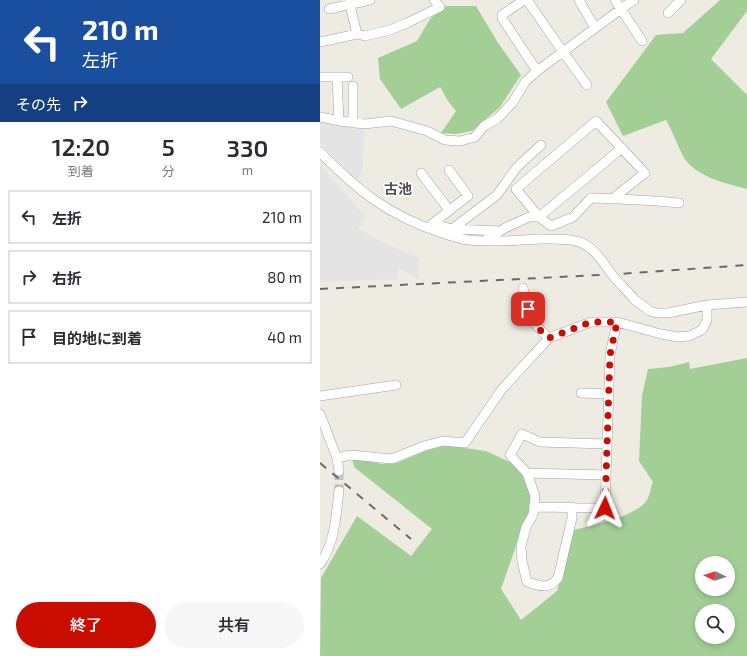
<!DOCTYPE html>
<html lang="ja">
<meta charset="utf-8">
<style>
body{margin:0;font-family:"Exo 2","Noto Sans JP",sans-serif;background:#f7f7f7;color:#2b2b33;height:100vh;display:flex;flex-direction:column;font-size:15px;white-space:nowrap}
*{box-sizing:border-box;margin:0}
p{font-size:13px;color:#7c7c81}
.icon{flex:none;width:22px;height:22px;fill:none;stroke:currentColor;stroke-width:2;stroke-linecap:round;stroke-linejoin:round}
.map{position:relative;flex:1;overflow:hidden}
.sheet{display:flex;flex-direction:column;background:#fff;width:320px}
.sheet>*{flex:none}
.banner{background:#1a4fa0;color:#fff;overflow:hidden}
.needle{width:26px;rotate:273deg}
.fabs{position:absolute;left:375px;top:556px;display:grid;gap:8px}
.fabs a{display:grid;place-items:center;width:40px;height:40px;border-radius:50%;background:#fff;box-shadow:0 2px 6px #0003;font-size:20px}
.pin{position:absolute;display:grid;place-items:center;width:34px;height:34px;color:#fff;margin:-17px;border-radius:8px;box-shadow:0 2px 6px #0006}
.me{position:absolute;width:44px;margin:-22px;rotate:2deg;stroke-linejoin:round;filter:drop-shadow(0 0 3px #0008)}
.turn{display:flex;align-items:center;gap:14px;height:84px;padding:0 16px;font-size:18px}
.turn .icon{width:52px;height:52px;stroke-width:2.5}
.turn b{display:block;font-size:28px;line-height:34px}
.then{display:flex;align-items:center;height:38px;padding:0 16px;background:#0003;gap:8px;font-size:15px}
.eta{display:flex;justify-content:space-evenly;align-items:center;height:68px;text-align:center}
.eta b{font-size:24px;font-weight:600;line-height:28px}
.primary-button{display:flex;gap:8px;margin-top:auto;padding:8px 16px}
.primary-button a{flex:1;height:46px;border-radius:24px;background:#c90d00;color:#fff;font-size:16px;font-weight:600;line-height:46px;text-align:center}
.primary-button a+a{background:#f7f7f7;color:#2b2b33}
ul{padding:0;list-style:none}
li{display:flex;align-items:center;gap:12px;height:54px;margin:0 8px 6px;padding:0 8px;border:2px solid #e1e1e2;border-radius:0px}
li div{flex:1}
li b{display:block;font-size:15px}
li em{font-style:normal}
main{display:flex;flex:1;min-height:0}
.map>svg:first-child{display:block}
.forest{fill:#a3ce96;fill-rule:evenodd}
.parking{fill:#e4e4e4}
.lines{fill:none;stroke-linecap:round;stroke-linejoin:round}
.minor-tunnel{stroke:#c4c2ba;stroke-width:9;stroke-dasharray:9 4.5;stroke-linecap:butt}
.minor-casing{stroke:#a3a3a3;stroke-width:10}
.minor{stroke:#fff;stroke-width:9}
.rail{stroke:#6a6a6a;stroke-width:2;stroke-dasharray:8 8;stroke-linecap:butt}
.minor-bridge-casing{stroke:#a3a3a3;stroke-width:10;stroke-linecap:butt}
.minor-bridge{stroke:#fff;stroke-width:9}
.route{stroke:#c90d00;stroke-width:7;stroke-dasharray:0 12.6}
.labels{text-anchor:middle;stroke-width:3;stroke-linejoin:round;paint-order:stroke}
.quarter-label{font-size:14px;font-weight:bold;fill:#4f4f4f;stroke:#fff}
</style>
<main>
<section class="sheet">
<div class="banner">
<div class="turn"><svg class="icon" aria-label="left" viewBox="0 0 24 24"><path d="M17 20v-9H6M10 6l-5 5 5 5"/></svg><div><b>210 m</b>左折</div></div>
<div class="then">その先<svg class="icon" aria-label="right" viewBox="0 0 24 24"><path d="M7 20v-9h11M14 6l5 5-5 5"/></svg></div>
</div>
<div class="eta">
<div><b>12:20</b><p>到着</p></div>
<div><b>5</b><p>分</p></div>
<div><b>330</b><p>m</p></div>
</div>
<ul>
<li><svg class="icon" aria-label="left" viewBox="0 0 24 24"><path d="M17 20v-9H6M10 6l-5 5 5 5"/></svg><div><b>左折</b></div><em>210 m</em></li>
<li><svg class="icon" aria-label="right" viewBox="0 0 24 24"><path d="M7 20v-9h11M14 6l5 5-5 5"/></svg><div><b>右折</b></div><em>80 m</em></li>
<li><svg class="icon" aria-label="arrive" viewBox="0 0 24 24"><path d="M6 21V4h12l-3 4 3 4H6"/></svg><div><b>目的地に到着</b></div><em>40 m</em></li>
</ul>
<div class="primary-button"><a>終了</a><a>共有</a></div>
</section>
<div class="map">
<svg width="427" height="656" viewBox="0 0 427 656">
<rect width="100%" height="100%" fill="#eeebe2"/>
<path class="forest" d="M400,0h27v11l-36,48 36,36v94c-22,-6 -52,-12 -64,-33 -6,-12 -11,-25 -17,-36l-43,16 -17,-34 50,-67 27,-2z
M126,6h30l22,37 23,32 -21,32 -28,24 -16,3 -15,-1 15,-22 -8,-10 -8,-14 -39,22 -21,-30 -2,-21 39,-17 13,-22z
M427,358v298h-427l1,-78 36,-62 54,40 21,-27 -78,-62 -2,-10 30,7 15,-1 31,-13 16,-4 13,1 29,4 30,14 7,12 11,24 -9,19 -24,69 20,31 36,-29 16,-61c19,-4 64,-14 74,-30 3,-5 4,-13 6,-18l-14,-21 3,-65 6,-27 21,-2 20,-5 1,7zM382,563h26v26h-26zM382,611h26v26h-26z"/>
<path class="parking" d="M2,119l42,6 -1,42 -6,15 -37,-40v-20z
M0,165l45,52 -7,12 21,12 40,17 -1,20 -20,-10v11l-78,3z"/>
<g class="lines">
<path class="minor-tunnel" d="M19,471v20"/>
<g class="minor-casing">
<path id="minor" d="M204,0l-22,15v3l35,53
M207,0l36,52 24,33
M259,0l16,28
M295,0l27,41
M29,1l8,33
M9,9l41,-9
M348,13l13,-13
M0,42l37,-8 8,2 25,-6 17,-7 33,-16 -6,-7
M0,77h28
M17,77l2,44
M0,117l20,4 24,3 27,-3 36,10 18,9 15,1 15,-4 9,-11 14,-8 15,-16 12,-20 12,-11 84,-62 13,-9
M33,123v-37
M0,152c37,38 68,63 119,80 10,3 20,7 30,8 23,3 47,0 70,-1
M101,173l28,37
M292,199l33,-26 -49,-52 -80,68 23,28 12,9 22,-9 18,-19c29,1 59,2 88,5
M112,224l36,-28 -19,-26
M113,224l19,5 48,2
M132,229l45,-34 20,-28 24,-22
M164,241l21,-13 24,-11h10l83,-69
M203,288c6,26 5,32 26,50
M315,300l15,11 7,2h11l39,-8 40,-3
M261,393l28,1
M0,396l76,-11
M0,414l17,44 14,-3 41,4 32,-13 19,-5 22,2 37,-54 47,-51 42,-16h26l44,12 17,3 11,-1 13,-6 5,-10v-15
M17,458l2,13
M207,473l79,2
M215,507l70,1 5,-153 7,-33
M252,507v11l-14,60c-9,12 -18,8 -31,4l-5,-21 -1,-15 5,-19 7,-12 2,-19 -8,-23 -17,-18 12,-21 18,8 67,2
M0,564c15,-21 16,-48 19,-73"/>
</g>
<use href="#minor" class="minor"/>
<path class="rail" d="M0,289l299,-15 128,-9
M0,463l91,76"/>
<g class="minor-bridge-casing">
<path id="minor-bridge" d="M219,239c12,0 25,-1 37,2 18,4 27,22 38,36 7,8 14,15 21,23"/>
</g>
<use href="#minor-bridge" class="minor-bridge"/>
</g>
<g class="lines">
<path class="route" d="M208,309c4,13 10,20 21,29l42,-16h26l-7,33 -5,153"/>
</g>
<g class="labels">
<g class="quarter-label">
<text x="78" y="194">古池</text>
</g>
</g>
</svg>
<div class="fabs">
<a><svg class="needle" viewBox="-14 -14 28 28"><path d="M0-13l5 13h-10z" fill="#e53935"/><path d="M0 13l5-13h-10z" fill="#7c7c81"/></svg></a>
<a><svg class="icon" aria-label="search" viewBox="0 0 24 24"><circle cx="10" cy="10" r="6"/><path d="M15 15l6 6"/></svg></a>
</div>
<div class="pin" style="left:208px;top:309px;background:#d93025"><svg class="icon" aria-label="arrive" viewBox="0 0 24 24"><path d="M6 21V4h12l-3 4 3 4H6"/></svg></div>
<svg class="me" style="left:285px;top:508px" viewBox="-20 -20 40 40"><path d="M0-17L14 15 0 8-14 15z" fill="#c90d00" stroke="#fff" stroke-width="4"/></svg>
</div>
</main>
